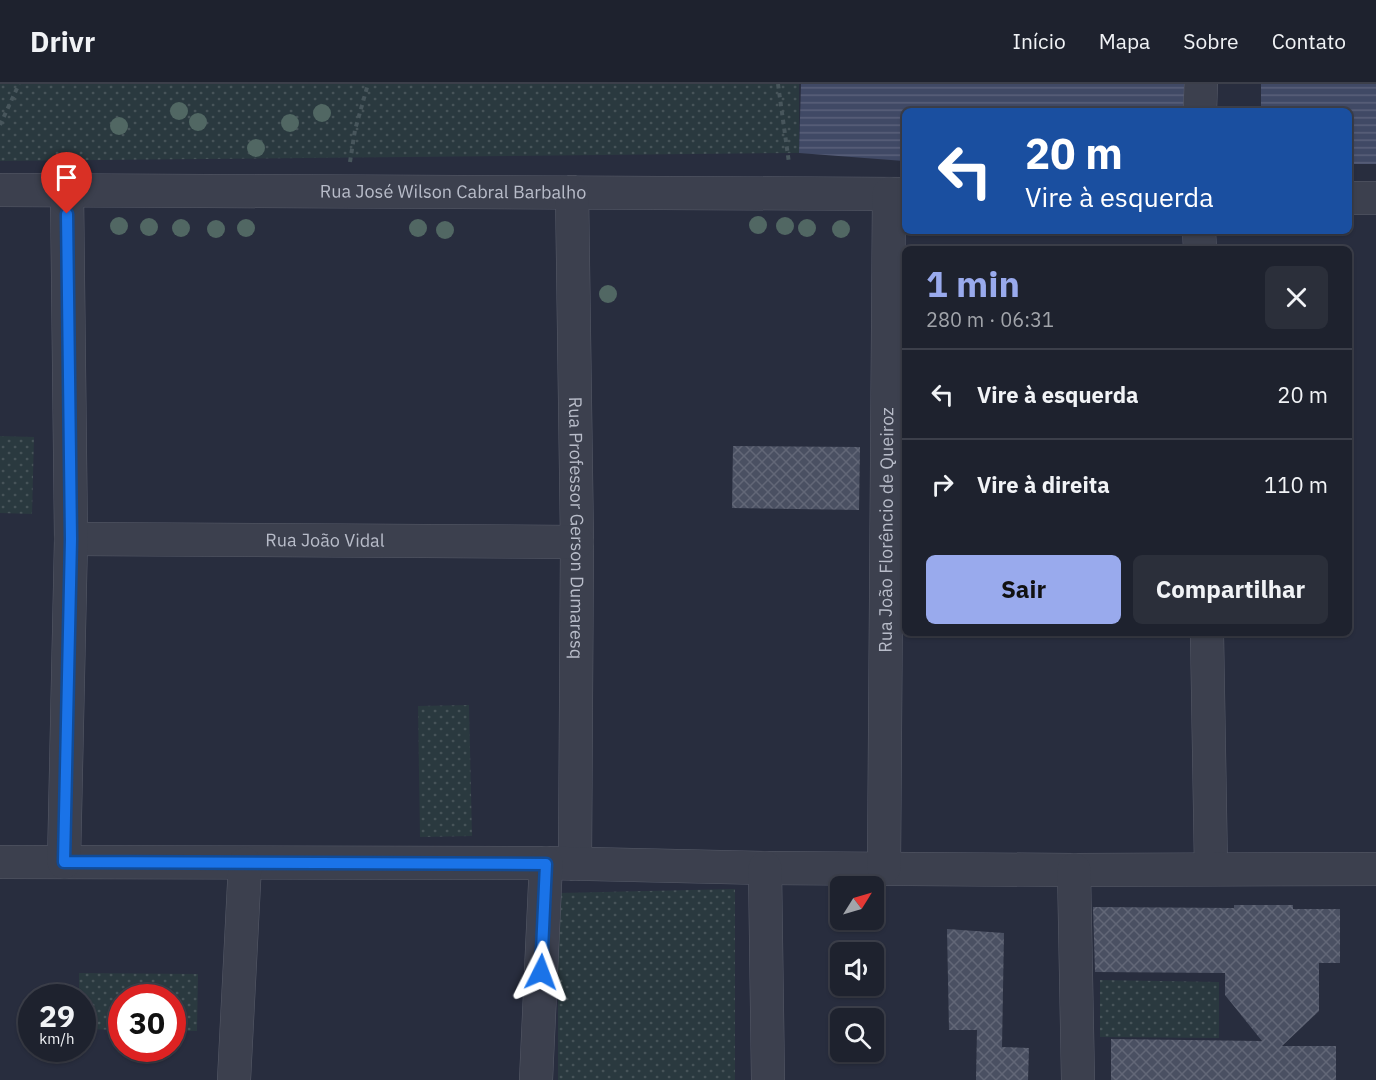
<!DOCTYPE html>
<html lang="pt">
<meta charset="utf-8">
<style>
body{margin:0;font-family:"IBM Plex Sans",sans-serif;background:#2b2f3a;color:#f1f3f6;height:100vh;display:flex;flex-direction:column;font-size:22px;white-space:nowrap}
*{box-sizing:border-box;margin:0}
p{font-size:20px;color:#a1a4aa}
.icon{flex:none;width:33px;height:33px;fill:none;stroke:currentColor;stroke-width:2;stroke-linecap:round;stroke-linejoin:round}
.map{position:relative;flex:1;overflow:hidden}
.side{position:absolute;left:902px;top:162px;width:450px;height:390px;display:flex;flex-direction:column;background:#1e222e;border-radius:9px;box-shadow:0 2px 4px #0004,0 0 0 2px #3c3f4a}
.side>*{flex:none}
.guide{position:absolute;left:902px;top:24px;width:450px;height:126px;border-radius:9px;box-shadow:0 2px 4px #0004,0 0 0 2px #3c3f4a;background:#1a4fa0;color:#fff;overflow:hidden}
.needle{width:39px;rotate:53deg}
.tools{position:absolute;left:830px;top:792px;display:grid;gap:12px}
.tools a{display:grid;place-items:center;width:54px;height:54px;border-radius:9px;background:#1e222e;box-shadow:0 2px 4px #0004,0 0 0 2px #3c3f4a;font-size:30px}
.speed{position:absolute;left:18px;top:900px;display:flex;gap:12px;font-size:30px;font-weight:700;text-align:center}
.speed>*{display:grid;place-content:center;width:78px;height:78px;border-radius:50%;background:#1e222e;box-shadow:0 2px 4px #0004,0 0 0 2px #3c3f4a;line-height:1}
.speed small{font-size:15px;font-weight:400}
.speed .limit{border:9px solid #d22;background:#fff;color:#111}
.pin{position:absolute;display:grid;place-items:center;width:51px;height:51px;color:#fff;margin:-62px -26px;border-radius:50% 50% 50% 0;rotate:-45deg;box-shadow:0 0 6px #0007}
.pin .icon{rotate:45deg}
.me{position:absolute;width:66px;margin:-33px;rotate:3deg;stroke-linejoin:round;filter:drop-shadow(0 0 4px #0008)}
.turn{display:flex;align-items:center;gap:21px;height:126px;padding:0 24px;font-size:27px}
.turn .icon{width:78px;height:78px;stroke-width:2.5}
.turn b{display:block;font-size:42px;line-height:51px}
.round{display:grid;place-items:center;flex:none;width:63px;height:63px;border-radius:9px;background:#2b2f3a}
.overview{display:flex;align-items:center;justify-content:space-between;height:102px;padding:0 24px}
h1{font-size:36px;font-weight:700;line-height:45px;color:#99aaed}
.primary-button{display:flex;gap:12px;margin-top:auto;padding:12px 24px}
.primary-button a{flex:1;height:69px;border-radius:9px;background:#99aaed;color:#111;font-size:24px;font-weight:700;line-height:69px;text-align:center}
.primary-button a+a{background:#2b2f3a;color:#f1f3f6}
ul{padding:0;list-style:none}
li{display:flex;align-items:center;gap:18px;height:90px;padding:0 24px;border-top:2px solid #3c3f4a}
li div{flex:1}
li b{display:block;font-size:22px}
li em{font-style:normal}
header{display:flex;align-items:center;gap:36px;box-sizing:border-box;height:84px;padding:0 30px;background:#1e222e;border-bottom:2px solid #3c3f4a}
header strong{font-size:28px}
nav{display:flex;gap:33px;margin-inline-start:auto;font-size:21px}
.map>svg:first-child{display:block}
.grass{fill:url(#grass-dots)}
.water{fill:url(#water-rules)}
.building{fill:url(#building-cross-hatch)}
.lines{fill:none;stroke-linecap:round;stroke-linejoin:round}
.minor-casing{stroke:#575b69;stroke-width:34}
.path{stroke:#48565c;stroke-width:4;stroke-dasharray:4.5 4.5;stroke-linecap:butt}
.minor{stroke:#3c404e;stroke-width:33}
.tree{fill:#516763}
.route-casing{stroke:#114b97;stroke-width:15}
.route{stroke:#1a73e8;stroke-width:10}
.labels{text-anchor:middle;stroke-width:4.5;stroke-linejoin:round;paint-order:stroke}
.street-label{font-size:18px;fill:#b8bcc9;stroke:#212533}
</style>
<header>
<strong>Drivr</strong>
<nav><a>Início</a><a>Mapa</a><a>Sobre</a><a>Contato</a></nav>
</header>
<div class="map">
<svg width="1376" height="996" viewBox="0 0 1376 996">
<defs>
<pattern id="grass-dots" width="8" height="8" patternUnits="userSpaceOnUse" patternTransform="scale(1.5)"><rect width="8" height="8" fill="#2a393f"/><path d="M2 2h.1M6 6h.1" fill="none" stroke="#475459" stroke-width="1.8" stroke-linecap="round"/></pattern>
<pattern id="water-rules" width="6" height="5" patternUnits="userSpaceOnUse" patternTransform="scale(1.5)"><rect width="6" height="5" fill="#404965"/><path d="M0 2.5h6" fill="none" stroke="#5a617a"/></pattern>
<pattern id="building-cross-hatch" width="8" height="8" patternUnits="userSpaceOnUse" patternTransform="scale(1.5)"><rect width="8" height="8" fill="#4a5062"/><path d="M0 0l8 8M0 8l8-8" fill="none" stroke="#626777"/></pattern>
</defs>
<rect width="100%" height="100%" fill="#282d3e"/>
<path class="grass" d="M0,0h799v69l-799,8z
M0,352l34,1 -2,77 -32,-1z
M469,621l3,131 -52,1 -2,-131z
M735,805v191h-177v-187z
M79,889l119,1 -1,57h-24l-1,-33h-50l-1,32 -38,-1 -1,-31 -3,-1z
M1100,896l119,2v56l-119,-1z"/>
<path class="water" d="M801,0h394l-1,27h-290v50l-105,-8z
M1261,0h115v80h-27l-1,-53h-87z"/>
<path class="building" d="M733,362l127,1 -1,63 -127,-2z
M1234,821h59v4h47v54h-21v48l-37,35h54v34h-225v-41l151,2 -37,-46v-22l-130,-1 -2,-65 141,1z
M947,845l57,4 -2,114 27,1 -1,32h-52l1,-50h-28z"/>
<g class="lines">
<g class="minor-casing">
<g id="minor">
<path d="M1200,27l1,-27"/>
<path id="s1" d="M0,106l904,4"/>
<path id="s2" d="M572,108l5,350 -2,322"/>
<path d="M1348,114h28"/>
<path d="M1199,147l1,18"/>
<path id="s3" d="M71,455l506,3"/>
<path d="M1207,549l4,235"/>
<path d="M0,778l546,1 219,5 309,2 302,-1"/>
<path d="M64,778l7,-323 -4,-348"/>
<path d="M765,784l3,212"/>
<path id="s4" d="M884,784l5,-674"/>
<path d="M1074,786l4,210"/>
<path d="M234,996l11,-216"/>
<path d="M536,996l10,-217"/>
</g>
</g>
<path class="path" d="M778,0l11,79
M0,41l19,-41
M350,78l5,-32 13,-46"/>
<use href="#minor" class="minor"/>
</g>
<g class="tree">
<circle cx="179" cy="27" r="9"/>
<circle cx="322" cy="29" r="9"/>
<circle cx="198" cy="38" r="9"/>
<circle cx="290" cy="39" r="9"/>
<circle cx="119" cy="42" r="9"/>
<circle cx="256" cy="64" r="9"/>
<circle cx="758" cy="141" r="9"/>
<circle cx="119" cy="142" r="9"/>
<circle cx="785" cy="142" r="9"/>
<circle cx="149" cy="143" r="9"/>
<circle cx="181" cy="144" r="9"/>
<circle cx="246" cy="144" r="9"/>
<circle cx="418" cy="144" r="9"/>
<circle cx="807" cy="144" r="9"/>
<circle cx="216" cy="145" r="9"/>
<circle cx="841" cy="145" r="9"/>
<circle cx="445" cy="146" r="9"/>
<circle cx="608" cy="210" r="9"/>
</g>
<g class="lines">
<g class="route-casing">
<path id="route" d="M67,130l4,325 -7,323 482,2 -5,108"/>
</g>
<use href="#route" class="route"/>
</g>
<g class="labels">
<g class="street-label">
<text dy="6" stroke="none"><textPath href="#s1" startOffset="453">Rua José Wilson Cabral Barbalho</textPath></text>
<text dy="6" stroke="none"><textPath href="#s2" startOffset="336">Rua Professor Gerson Dumaresq</textPath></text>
<text dy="6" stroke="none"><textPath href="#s4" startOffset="338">Rua João Florêncio de Queiroz</textPath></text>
<text dy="6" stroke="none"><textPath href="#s3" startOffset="254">Rua João Vidal</textPath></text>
</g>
</g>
</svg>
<div class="tools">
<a><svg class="needle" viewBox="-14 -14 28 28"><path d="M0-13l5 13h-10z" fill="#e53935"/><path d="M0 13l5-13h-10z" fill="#a1a4aa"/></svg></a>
<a><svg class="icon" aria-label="sound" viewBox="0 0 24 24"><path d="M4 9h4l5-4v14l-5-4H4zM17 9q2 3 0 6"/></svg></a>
<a><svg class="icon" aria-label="search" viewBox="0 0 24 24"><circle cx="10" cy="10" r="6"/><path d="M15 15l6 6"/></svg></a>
</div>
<div class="speed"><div>29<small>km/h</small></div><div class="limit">30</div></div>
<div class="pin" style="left:67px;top:130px;background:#d93025"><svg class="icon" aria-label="arrive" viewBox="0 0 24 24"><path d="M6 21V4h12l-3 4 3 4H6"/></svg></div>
<svg class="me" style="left:541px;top:888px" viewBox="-20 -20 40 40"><path d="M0-17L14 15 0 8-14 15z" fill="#1a73e8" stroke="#fff" stroke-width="4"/></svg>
<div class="guide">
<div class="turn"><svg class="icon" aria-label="left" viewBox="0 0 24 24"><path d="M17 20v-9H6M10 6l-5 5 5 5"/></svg><div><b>20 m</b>Vire à esquerda</div></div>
</div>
<section class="side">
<div class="overview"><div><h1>1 min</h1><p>280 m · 06:31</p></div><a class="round"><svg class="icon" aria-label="close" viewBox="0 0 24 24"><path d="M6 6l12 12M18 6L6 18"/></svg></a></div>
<ul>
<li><svg class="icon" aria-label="left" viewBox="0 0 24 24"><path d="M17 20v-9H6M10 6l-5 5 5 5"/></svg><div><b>Vire à esquerda</b></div><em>20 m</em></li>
<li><svg class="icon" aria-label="right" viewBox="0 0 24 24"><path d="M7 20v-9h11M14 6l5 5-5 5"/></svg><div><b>Vire à direita</b></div><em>110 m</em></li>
</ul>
<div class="primary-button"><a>Sair</a><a>Compartilhar</a></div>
</section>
</div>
